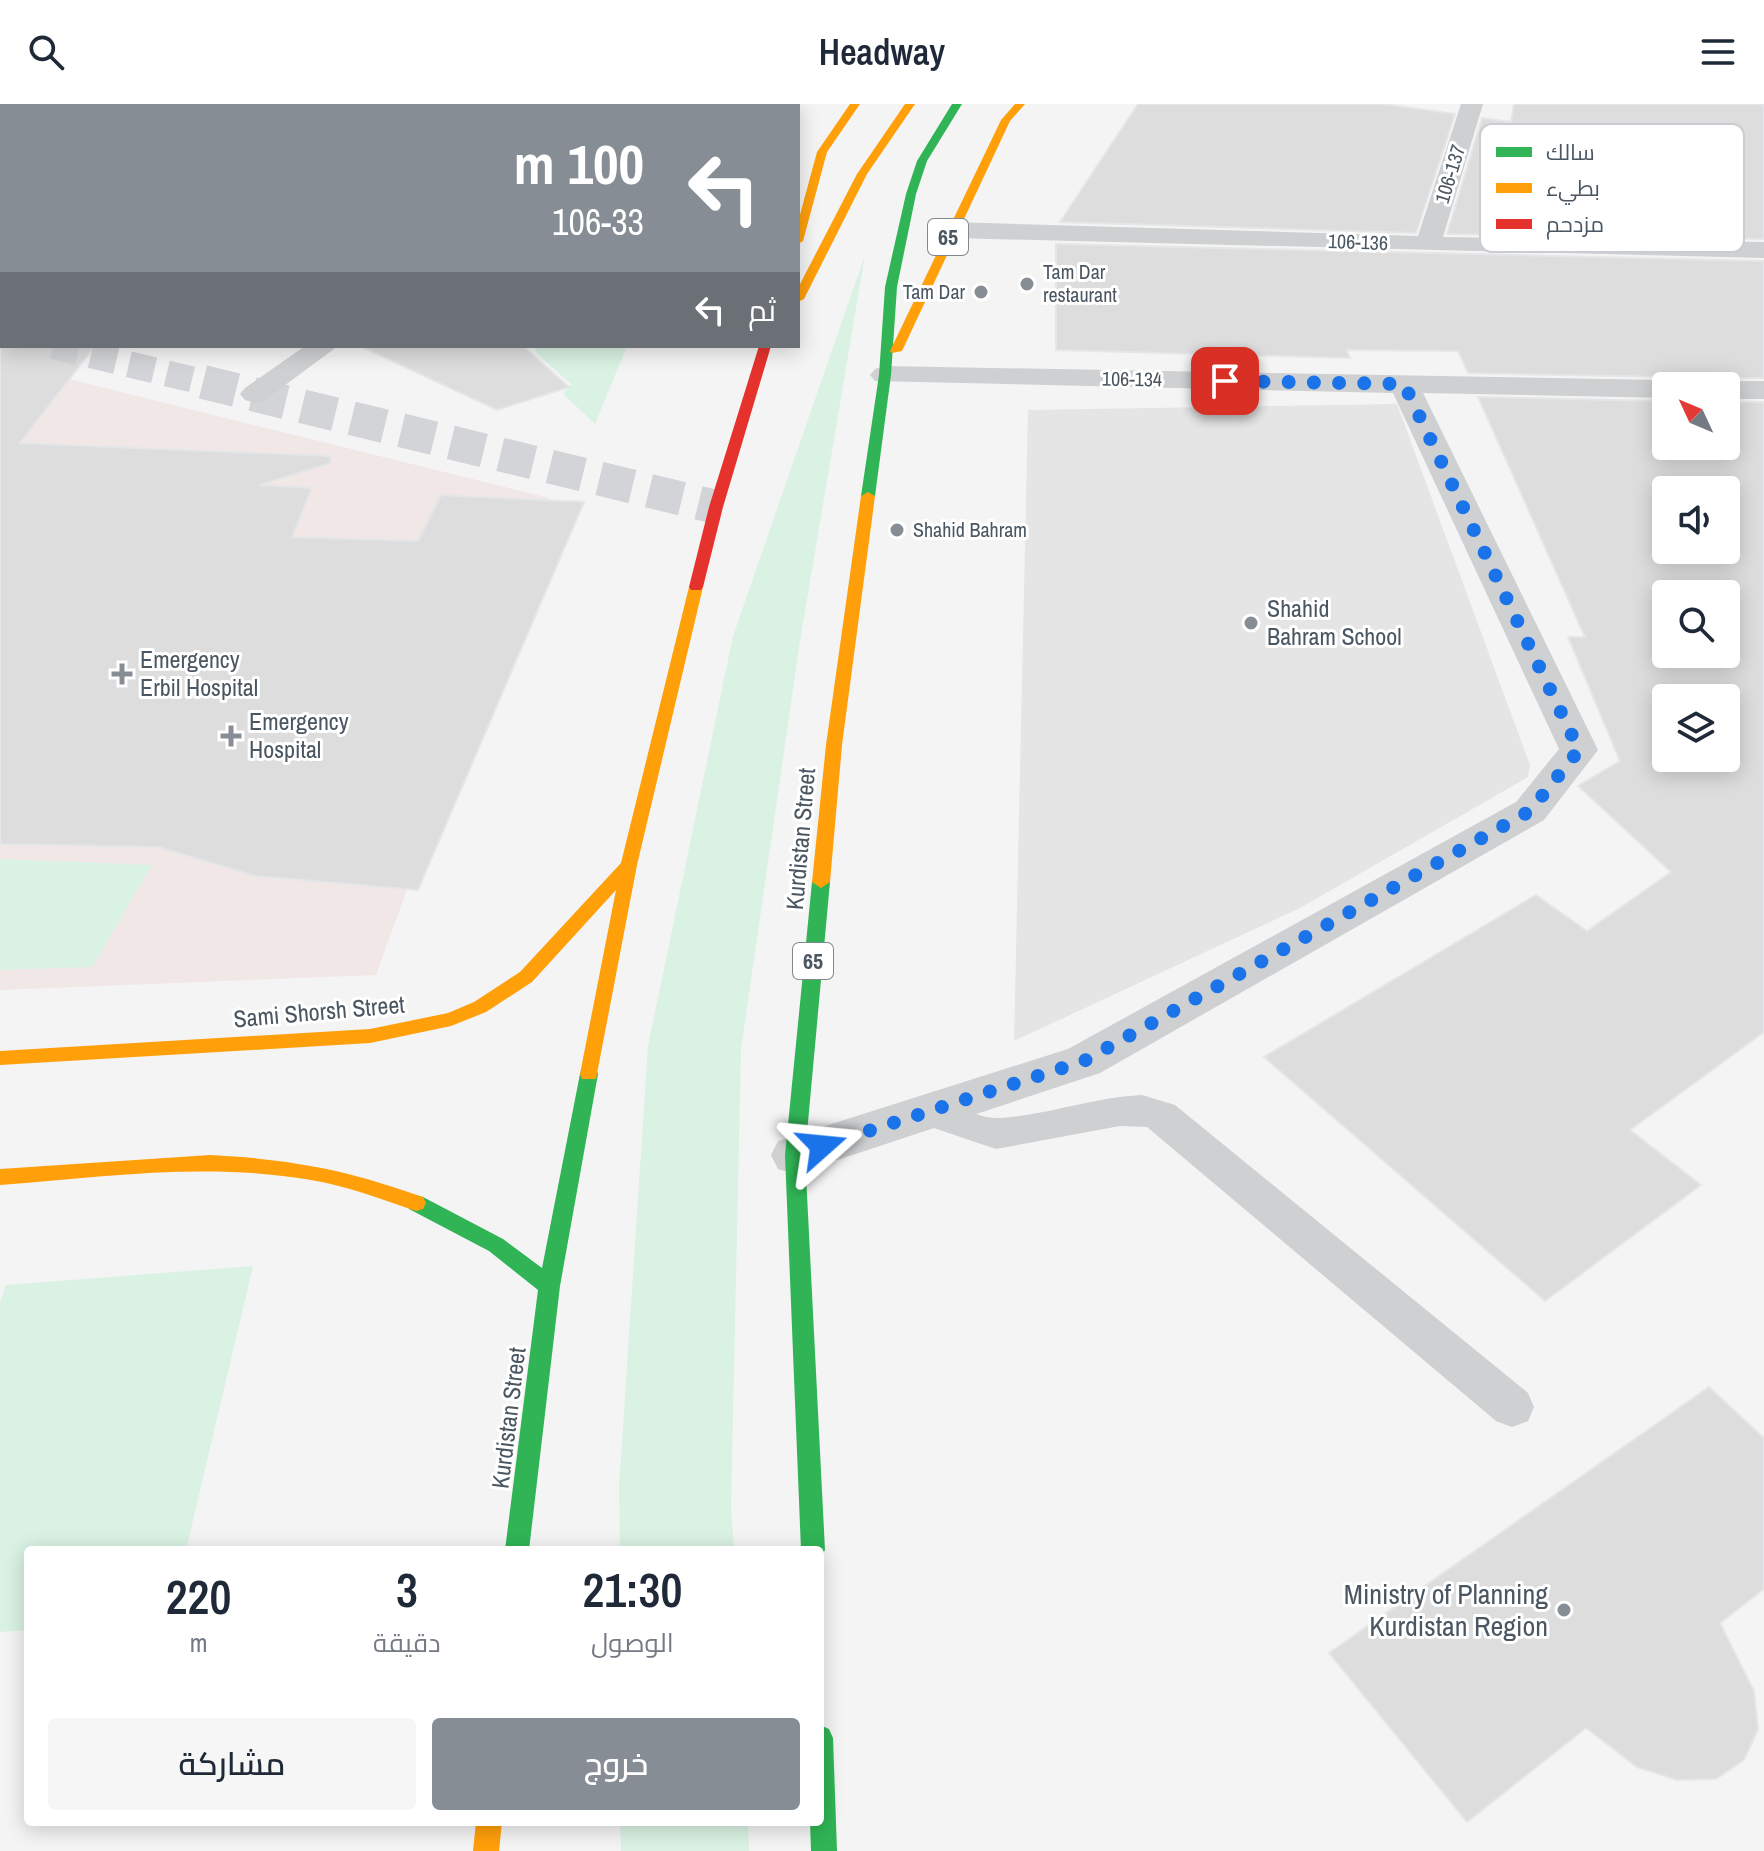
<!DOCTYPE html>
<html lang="ar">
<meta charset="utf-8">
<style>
body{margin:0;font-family:"Archivo Narrow",Cairo,sans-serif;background:#f6f6f7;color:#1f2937;direction:rtl;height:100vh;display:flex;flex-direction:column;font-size:30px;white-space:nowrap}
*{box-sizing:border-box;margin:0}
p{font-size:26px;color:#747a83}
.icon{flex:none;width:44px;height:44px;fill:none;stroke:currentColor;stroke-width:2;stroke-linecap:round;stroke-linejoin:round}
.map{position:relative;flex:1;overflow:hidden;direction:ltr}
.details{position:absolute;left:24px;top:1442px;width:800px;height:280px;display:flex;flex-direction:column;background:#fff;border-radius:8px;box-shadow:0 4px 20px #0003;direction:rtl}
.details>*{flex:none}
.hud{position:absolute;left:0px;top:0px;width:800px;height:244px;box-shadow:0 4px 20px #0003;direction:rtl;background:#868d94;color:#fff;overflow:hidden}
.needle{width:52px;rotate:314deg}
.tools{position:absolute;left:1652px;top:268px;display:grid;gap:16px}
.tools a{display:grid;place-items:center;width:88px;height:88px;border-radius:8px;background:#fff;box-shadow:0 4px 20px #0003;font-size:40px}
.pin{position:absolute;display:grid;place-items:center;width:68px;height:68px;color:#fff;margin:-34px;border-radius:16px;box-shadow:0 4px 12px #0006}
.me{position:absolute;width:88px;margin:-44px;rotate:72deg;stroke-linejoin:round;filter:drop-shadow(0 0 6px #0008)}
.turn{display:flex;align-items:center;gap:28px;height:168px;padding:0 24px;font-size:36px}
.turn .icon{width:104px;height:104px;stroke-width:2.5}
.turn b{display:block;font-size:56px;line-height:68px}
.then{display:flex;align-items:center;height:76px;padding:0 24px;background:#0003;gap:16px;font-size:30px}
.eta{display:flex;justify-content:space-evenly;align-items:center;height:136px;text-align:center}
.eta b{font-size:48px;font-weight:600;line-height:56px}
.action{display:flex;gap:16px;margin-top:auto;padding:16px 24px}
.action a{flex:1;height:92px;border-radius:8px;background:#868d94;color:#fff;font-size:32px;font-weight:600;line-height:92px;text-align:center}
.action a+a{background:#f6f6f7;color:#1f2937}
header{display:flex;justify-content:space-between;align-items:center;height:104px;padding:0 24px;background:#fff;font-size:36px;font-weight:600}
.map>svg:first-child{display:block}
.education{fill:#e6e5e6}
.medical{fill:#f1e7e6}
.green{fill:#d9f2e3}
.building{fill:#ddddde;stroke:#e5e6e7;stroke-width:2;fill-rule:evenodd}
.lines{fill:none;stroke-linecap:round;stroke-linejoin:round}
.street-tunnel-far1{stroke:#d2d4d7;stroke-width:26;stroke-dasharray:26 13;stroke-linecap:butt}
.street-tunnel{stroke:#d2d4d7;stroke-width:34;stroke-dasharray:34 17;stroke-linecap:butt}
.lane{fill:#ced0d2;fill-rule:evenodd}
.street{fill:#ced0d2;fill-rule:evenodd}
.fast{fill:#30b455;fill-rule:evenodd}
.slow{fill:#ff9f0a;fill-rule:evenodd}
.jam{fill:#e5322d;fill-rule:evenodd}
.route{stroke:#1a73e8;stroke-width:14;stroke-dasharray:0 25.2}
.poi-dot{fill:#868d94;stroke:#fff;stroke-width:3}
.labels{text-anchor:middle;stroke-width:6;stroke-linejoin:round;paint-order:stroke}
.far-street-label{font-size:20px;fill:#4a5661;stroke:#fff}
.far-poi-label{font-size:20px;fill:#4a5661;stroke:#fff;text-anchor:start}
.shield{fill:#fff;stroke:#808990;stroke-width:2}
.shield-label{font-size:22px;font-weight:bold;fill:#4a5661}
.poi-label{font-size:24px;fill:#4a5661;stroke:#fff;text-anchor:start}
.street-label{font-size:24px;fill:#4a5661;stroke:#fff}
.near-poi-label{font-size:28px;fill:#4a5661;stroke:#fff;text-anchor:end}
.key{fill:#fff;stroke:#c9ccd0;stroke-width:2}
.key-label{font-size:22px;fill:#4a5661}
</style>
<header><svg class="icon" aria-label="menu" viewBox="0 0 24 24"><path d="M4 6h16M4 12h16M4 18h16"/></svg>Headway<svg class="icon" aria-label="search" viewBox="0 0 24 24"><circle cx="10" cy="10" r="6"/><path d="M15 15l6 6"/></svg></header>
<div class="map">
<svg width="1764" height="1747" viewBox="0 0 1764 1747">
<rect width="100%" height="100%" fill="#f4f4f4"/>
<path class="education" d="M1397,300l133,361 -2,12 -228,131 -286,133 14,-631z"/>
<path class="medical" d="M0,258l549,136 -173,477 -376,15z"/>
<path class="green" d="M865,151l-65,386 -59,408 -10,459 3,42h-114l-1,-63 29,-441 85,-410z
M535,242h92l-32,78 -32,-30 8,-10 -34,-30z
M0,755l152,6 -60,102 -92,3z
M253,1162l-67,284h-158v80l-28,2v-330l6,-17z
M620,1718h128l1,29h-128z"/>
<path class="building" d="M1138,0h245l72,10 -39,119 -356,-11z
M1514,0h250v135l-317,-5 35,-116 29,4z
M1056,140l708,17v117h-38l-15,8h-29l-16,-9 -198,-4 -10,-22 -111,-1 3,8 -294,-8z
M0,242h95l-75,97 310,13 1,7 -71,22 52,3 -20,49 126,4 23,-46 143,7 -166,388 -163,-14 -97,-29 -158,-3z
M360,242h163l46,41 -72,23z
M1478,293l188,4v45h60v-44h38v630l-134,98 71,55 -156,116 -281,-244 272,-162 51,36 84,-59 -93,-86 42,-25 -52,-124h17zM1666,386h60v60h-60zM1666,490h60v60h-60zM1666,594h60v60h-60z
M1709,1283l55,51v151l-44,34 34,68 4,38 -14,31 -28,19 -39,1 -40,-13 -51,-39 -119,94 -138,-169z"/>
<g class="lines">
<path class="street-tunnel-far1" d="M53,242l158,38"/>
<path class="street-tunnel" d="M203,278l513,125"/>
<path class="lane" d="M1142,991l33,10 353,288 6,14 -6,14 -16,6 -16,-6 -349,-294 -27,-1 -124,23 -80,-27 -5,-11 5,-11c30,-9 54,20 84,18 48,-3 94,-21 142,-23z"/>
<path class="street" d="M1461,0h22l-40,133 321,5v16l-812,-20 -9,-3 -4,-5 4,-5 9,-3 466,14z
M0,2l2,1v14l-2,-1z
M0,62h2l-2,15z
M305,242h33l-73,54 -10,3 -10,-3 -5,-6 5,-6z
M885,262l781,14 13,6h-13v12l-243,-5 175,357 -54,70 -444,253 -305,101 -17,-5 -7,-14 7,-14 290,-92 448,-247 43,-53 -166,-356 -518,-12 -5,-6 5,-6z
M1726,277h38v18h-38v-13h-12z"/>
<path class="fast" d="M952,0h10l-35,57 -11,33 -19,93 -6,88 -16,121 -7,4 -7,-4 18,-121 6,-88 21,-93 11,-33z
M821,772l9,6 -25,273 20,395 -5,9v-9h-19l-16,-395 27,-273z
M589,963l7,2 2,5 -38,212 -31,264h-24l33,-260 -49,-39 -80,-42 -3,-6 3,-6 7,-2 7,2 80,42 39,29 38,-194 2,-5z
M820,1621l9,4 4,9 4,113h-26l-1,-29h10z"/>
<path class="slow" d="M850,0h10l-33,48 -24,89 -5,3v-22l19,-70z
M905,0h10l-48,70 -63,125 -6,3v-14l59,-114z
M1015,0h10l-15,17 -108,230 -10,2 -2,-2 111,-231z
M868,388l7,4 -33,249 -12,137 -9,6 -9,-6 14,-137 35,-249z
M696,479l7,4 -66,278 -41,214h-14l-2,-5 36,-184 -84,92 -46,30 -35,14 -81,17 -370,22v-14l370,-22 78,-16 26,-11 46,-30 101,-109 68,-276z
M210,1051c80,4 138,15 213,42l3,6 -3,6 -7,2c-35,-12 -69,-25 -105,-31 -103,-18 -208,-3 -311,5v-16z
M476,1718h26l-3,29h-26z"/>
<path class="jam" d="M759,242h12l-48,161 -20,80 -2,3h-10l-2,-3 20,-80z"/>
</g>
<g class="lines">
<path class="route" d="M822,1042l262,-85 446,-250 49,-61 -175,-366 -179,-3"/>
</g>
<g class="poi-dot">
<circle cx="1027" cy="180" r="8"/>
<circle cx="981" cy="188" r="8"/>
<circle cx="897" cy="426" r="8"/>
<circle cx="1251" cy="519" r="8"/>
<path d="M118 558h8v8h8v8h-8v8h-8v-8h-8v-8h8z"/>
<path d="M227 620h8v8h8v8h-8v8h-8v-8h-8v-8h8z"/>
<circle cx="1564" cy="1506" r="8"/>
</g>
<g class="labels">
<g class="far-street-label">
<text transform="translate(1450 70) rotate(-73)" y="7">106-137</text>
<text transform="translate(1358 138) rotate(2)" y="7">106-136</text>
<text transform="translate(1132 275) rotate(1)" y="7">106-134</text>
</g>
<g class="far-poi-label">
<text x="1043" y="175">Tam Dar<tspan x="1043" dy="23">restaurant</tspan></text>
<text x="965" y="195" text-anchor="end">Tam Dar</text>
<text x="913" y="433">Shahid Bahram</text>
</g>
<g class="shield">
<rect x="928" y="115" width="40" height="36" rx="6"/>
<rect x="793" y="839" width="40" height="36" rx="6"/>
</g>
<g class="shield-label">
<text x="948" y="141">65</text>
<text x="813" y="865">65</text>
</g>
<g class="poi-label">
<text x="1267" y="513">Shahid<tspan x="1267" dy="28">Bahram School</tspan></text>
<text x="140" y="564">Emergency<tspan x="140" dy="28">Erbil Hospital</tspan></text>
<text x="249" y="626">Emergency<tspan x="249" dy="28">Hospital</tspan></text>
</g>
<g class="street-label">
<text transform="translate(801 735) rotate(-85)" y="8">Kurdistan Street</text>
<text transform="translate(319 908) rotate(-5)" y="8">Sami Shorsh Street</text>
<text transform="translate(509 1314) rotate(-83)" y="8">Kurdistan Street</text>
</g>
<g class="near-poi-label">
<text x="1548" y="1500">Ministry of Planning<tspan x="1548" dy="32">Kurdistan Region</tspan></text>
</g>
</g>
<rect x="1480" y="20" width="264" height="128" rx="12" class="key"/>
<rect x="1496" y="43" width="36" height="10" fill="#30b455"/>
<rect x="1496" y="79" width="36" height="10" fill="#ff9f0a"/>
<rect x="1496" y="115" width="36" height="10" fill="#e5322d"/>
<g class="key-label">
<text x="1546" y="56">سالك</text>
<text x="1546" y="92">بطيء</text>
<text x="1546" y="128">مزدحم</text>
</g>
</svg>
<div class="tools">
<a><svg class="needle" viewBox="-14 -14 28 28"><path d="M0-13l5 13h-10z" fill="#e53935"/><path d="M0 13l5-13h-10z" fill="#747a83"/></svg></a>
<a><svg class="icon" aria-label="sound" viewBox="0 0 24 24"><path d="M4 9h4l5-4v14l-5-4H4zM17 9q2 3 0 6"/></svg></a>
<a><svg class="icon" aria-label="search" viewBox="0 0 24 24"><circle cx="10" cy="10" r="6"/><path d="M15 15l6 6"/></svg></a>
<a><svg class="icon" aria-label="layers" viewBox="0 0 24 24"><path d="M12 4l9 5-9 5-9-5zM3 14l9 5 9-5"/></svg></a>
</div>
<div class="pin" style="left:1225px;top:277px;background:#d93025"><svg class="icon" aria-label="arrive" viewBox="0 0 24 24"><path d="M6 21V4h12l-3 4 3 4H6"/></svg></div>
<svg class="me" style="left:822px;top:1042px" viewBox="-20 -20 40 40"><path d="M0-17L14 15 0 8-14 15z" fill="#1a73e8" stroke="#fff" stroke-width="4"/></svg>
<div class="hud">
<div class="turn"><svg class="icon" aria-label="left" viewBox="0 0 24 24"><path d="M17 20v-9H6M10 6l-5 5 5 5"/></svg><div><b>100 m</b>106-33</div></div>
<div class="then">ثم<svg class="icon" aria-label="left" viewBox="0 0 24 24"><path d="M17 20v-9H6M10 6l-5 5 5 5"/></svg></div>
</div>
<section class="details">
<div class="eta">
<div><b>21:30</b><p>الوصول</p></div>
<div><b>3</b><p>دقيقة</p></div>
<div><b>220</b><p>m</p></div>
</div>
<div class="action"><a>خروج</a><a>مشاركة</a></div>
</section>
</div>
